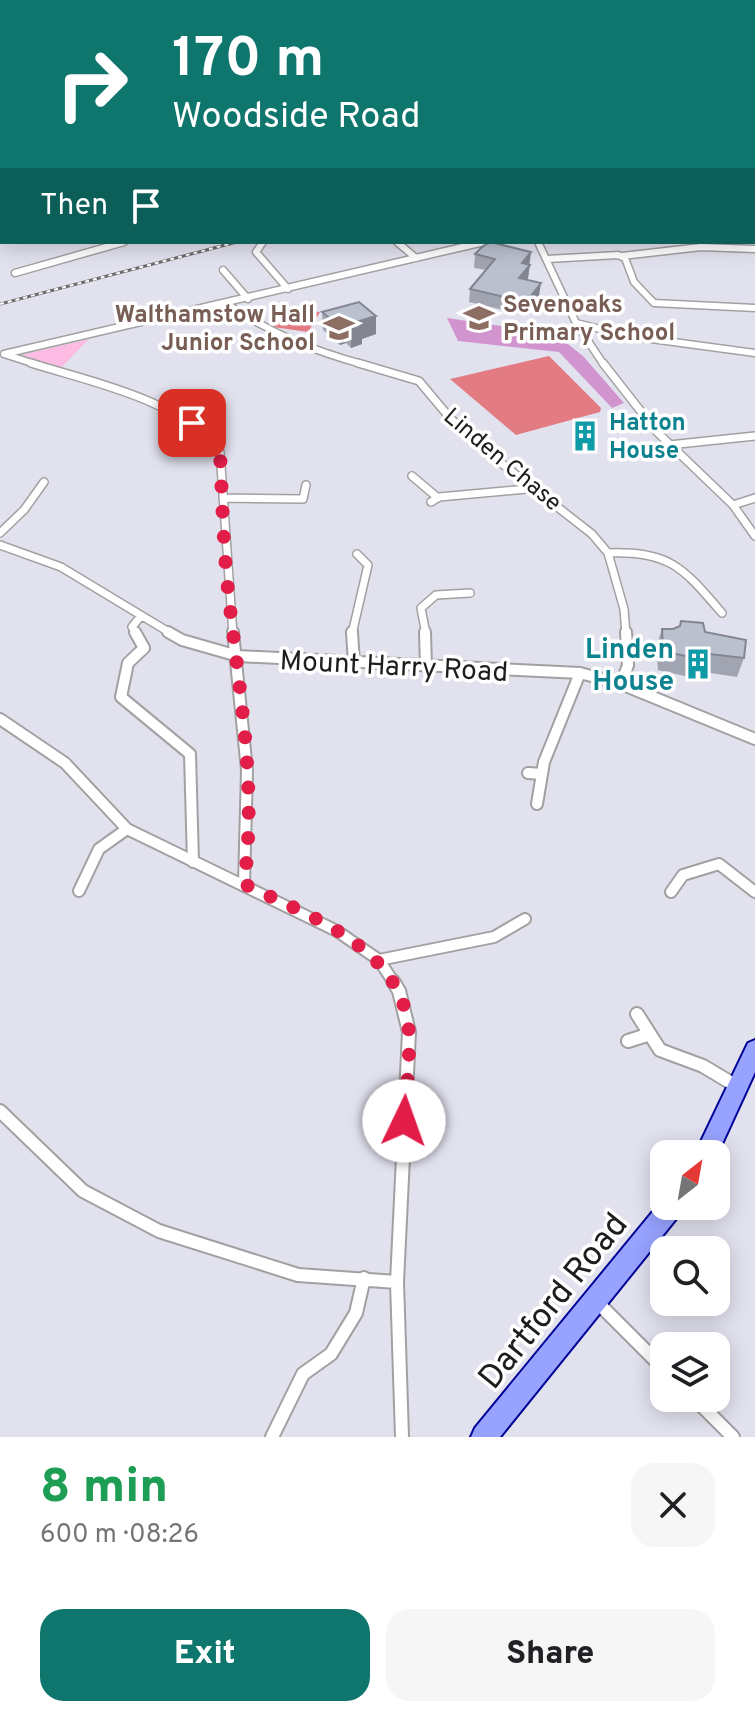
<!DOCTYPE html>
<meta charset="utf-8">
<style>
body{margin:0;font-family:Overpass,sans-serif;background:#f6f6f6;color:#202124;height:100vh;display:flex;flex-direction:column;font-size:30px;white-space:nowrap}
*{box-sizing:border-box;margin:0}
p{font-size:26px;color:#757577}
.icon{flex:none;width:44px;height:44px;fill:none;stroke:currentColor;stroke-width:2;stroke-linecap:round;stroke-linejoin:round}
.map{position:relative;height:1437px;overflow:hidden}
.details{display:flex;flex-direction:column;background:#fff;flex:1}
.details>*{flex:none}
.banner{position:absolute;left:0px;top:0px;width:756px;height:244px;box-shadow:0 4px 20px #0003;background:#0f766e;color:#fff;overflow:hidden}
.needle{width:52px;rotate:31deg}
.fabs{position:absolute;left:650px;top:1140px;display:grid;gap:16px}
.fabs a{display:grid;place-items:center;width:80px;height:80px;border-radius:16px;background:#fff;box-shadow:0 4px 20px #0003;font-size:40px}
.pin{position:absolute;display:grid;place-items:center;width:68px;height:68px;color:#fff;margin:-34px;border-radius:16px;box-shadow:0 4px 12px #0006}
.me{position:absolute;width:88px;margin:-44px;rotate:3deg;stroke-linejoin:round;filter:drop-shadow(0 0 6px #0008)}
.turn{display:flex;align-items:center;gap:28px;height:168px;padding:0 40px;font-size:36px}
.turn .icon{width:104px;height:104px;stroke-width:2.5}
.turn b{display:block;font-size:56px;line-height:68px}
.then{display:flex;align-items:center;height:76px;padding:0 40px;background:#0003;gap:16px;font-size:30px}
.round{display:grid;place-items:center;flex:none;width:84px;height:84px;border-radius:24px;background:#f6f6f6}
.overview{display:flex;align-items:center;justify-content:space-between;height:136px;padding:0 40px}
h1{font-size:48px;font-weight:800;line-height:60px;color:#1e9e55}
.action{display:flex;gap:16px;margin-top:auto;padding:16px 40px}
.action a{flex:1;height:92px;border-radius:24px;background:#0f766e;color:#fff;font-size:32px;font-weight:800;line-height:92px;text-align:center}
.action a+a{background:#f6f6f6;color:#202124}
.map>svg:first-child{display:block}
.forest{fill:#d194cf}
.park{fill:#fcbce3}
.pitch{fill:#e37b82}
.water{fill:#dfc2a0}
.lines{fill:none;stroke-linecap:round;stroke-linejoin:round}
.minor-far4-casing{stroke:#a1a1a1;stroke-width:6}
.minor-far3-casing{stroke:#a1a1a1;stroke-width:9}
.minor-far2-casing{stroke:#a1a1a1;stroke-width:10}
.minor-far1-casing{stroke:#a1a1a1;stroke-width:14}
.minor-casing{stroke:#a1a1a1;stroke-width:16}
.primary-casing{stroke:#000296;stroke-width:4}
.trunk-casing{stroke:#1ae2dd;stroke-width:4}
.minor-far4{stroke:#fff;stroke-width:4}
.minor-far3{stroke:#fff;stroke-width:6}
.minor-far2{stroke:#fff;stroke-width:7}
.minor-far1{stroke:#fff;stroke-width:10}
.minor{stroke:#fff;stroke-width:12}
.primary{fill:#97a3ff;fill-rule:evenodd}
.trunk{fill:#8ec0f5;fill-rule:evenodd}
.rail-casing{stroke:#6b6b6b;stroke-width:3}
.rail{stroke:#fff;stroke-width:2;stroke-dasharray:4;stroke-linecap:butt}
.wall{fill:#a1a5b2}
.shaded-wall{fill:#838691}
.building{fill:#bbc0cf;stroke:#838691;stroke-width:2}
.route{stroke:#e11d48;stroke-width:14;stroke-dasharray:0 25.2}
.labels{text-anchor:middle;stroke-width:7;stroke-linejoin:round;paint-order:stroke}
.far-education-label{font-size:24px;font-weight:bold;fill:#785e54;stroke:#fff;text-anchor:start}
.far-culture-label{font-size:24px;font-weight:bold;fill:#0d838f;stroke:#fff;text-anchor:start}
.far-street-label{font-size:24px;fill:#1d1d1d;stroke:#fff}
.culture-label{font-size:28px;font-weight:bold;fill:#0d838f;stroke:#fff;text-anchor:end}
.street-label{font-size:28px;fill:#1d1d1d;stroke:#fff}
.near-street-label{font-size:34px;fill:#1d1d1d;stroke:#fff}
</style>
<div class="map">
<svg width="755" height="1437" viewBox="0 0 755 1437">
<rect width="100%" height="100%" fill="#e2e2ef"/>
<path class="forest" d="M447,318l108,16 28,22 41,47 -12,5 -53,-56 -101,-11z"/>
<path class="park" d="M0,0h755v142l-1,-140h-752v4z
M89,339l-30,31 -42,-14z"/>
<path class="pitch" d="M286,308l34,4 -12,20 -35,-5z
M549,356l52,52 -1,4 -84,23 -66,-56z"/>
<path class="water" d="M390,0h365v48l-1,-46z"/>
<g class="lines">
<g class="minor-far4-casing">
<path id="minor-far4" d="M0,92l2,-3"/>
</g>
<g class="minor-far3-casing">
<path id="minor-far3" d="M263,242l-7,10 32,37
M397,242l19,16
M538,242l38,81 28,42
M622,256l79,-9 54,2
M547,259l71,-4 7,3 9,24 20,21 101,5
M223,270l25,29
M15,273l109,-31
M227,304c47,31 84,46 138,61
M576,323l53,13 126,17
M4,354l34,11
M4,354l480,-112"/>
</g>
<g class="minor-far2-casing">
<path id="minor-far2" d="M31,363c63,20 146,35 189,89l13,182
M358,363l61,18 31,37 46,41 96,75 16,19 16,56 2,25
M603,363l54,69 76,73 22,31
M669,445l86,-9
M412,476l26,22
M223,498l80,1 3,-14
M431,502l8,-5 99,-9
M733,505l22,-7
M0,533l24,-23 20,-28
M0,545l61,22 111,67
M608,553c63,-2 75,15 114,60
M136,634l-4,-7 9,-11
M352,634l16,-69 -11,-11
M426,634l-5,-26 15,-13 34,-2"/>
</g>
<g class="minor-far1-casing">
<path id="minor-far1" d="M135,632l9,16 -16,15 -7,34 69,57 3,108
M168,632l14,8 56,16 342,17 41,11 134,55
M233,632l14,138 -3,114
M352,632l2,31
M425,632l1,35
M621,684l7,-19 -2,-33
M0,719l65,44 62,66 210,102 42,29 15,23
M528,773l14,1
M537,804l7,-42 36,-89
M79,891l20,-42 28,-20
M671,892l12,-17 36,-11 36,28
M379,960l115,-23 31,-18"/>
</g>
<g class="minor-casing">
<path id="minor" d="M393,981l6,10 10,41 -12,250 5,155
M637,1014l23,36 43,16 35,21
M628,1041l19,-6
M0,1111l83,80 76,40 139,44 99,7
M597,1302l67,67
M694,1398l39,39
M272,1437l31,-63 28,-20 25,-41 8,-35"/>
</g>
<g class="primary-casing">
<path id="primary" d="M755,1040v32l-39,85v-3h-21l53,-111z
M664,1198v8h19l-3,8 -180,223h-29l4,-9z"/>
</g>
<g class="trunk-casing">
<path id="trunk" d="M0,58h2v5h-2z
M754,197h1v6h-1z"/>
</g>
<use href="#minor-far4" class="minor-far4"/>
<use href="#minor-far3" class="minor-far3"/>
<use href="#minor-far2" class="minor-far2"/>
<use href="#minor-far1" class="minor-far1"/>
<use href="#minor" class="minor"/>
<use href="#primary" class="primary"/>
<use href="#trunk" class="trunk"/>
<g class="rail-casing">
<path id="rail" d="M0,304l237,-62"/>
</g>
<use href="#rail" class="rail"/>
</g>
<path class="wall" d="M531,252l-3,26 -1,1 12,17 -14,19 -56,-13 1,-13 16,-19 -12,-2 1,-14z
M322,312l54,4v18l-14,5v5l-11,4 -5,-5 -6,2 -17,-15z
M662,629l43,3 39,26 -7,19 -33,-5 -2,8 -44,-10 -2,-23z"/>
<path class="shaded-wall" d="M531,252l-2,13 -7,-2z
M530,265l-2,13 -10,13 1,-13z
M541,283l-2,13 -14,19 1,-13z
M376,316v18l-14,5v5l-11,4v-18l5,-8z
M346,325v18l-6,2v-18z"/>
<path class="building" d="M490,242l41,10 -9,11 8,2 -11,13 22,5 -15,19 -56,-13 25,-30 -20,-5 7,-7z
M359,302l17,14 -20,6 6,4 -11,4 -5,-5 -6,2 -18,-15z
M681,621l22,2 2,9 41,8 -2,18 -34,-4 -2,7 -45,-10 -1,-22h11l7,-3z"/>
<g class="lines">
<path class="route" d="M192,423l19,14 9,15c2,43 3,86 7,128 10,100 31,203 17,304 66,33 160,63 165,150 1,29 -3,59 -5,87"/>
</g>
<defs>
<g id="school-bare" transform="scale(2.4)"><path d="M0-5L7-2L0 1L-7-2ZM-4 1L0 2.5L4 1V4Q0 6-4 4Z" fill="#8d6e63" stroke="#fff" stroke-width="2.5" paint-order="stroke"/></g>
<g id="building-bare" transform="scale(2.4)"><path d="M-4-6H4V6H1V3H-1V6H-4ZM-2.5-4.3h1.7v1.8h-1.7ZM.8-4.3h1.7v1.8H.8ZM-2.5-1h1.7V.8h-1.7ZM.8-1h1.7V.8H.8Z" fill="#0f9aa8" stroke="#fff" stroke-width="2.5" paint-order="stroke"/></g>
</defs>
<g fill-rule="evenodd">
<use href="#school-bare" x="479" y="318"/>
<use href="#school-bare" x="339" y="328"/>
<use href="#building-bare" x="585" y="436"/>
<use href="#building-bare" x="698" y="664"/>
</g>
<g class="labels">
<g class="far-education-label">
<text x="503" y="312">Sevenoaks<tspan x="503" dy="28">Primary School</tspan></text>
<text x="315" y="322" text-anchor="end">Walthamstow Hall<tspan x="315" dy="28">Junior School</tspan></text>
</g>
<g class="far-culture-label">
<text x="609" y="430">Hatton<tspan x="609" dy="28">House</tspan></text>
</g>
<g class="far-street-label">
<text transform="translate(503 459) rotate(40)" y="8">Linden Chase</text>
</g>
<g class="culture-label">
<text x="674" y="658">Linden<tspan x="674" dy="32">House</tspan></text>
</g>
<g class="street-label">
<text transform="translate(394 665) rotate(3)" y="10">Mount Harry Road</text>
</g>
<g class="near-street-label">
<text transform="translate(552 1300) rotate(-51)" y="12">Dartford Road</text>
</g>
</g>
</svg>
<div class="fabs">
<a><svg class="needle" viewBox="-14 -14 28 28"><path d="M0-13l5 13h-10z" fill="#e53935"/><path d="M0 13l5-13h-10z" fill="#757577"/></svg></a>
<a><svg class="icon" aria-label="search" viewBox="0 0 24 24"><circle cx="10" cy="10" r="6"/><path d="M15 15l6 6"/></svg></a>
<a><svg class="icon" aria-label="layers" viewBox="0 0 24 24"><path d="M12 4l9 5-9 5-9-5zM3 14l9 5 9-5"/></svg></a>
</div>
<div class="pin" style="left:192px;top:423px;background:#d93025"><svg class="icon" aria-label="arrive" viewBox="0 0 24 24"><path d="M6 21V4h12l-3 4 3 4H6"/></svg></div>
<svg class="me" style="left:404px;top:1121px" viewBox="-20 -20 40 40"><circle r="19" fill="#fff"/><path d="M0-13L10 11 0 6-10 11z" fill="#e11d48"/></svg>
<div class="banner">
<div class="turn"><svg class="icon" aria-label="right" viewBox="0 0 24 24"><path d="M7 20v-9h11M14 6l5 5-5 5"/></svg><div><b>170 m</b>Woodside Road</div></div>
<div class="then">Then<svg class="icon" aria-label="arrive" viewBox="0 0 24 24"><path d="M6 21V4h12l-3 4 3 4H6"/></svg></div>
</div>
</div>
<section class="details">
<div class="overview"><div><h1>8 min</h1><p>600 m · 08:26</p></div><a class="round"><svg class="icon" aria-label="close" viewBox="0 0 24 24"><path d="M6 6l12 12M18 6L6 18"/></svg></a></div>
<div class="action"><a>Exit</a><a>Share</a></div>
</section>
